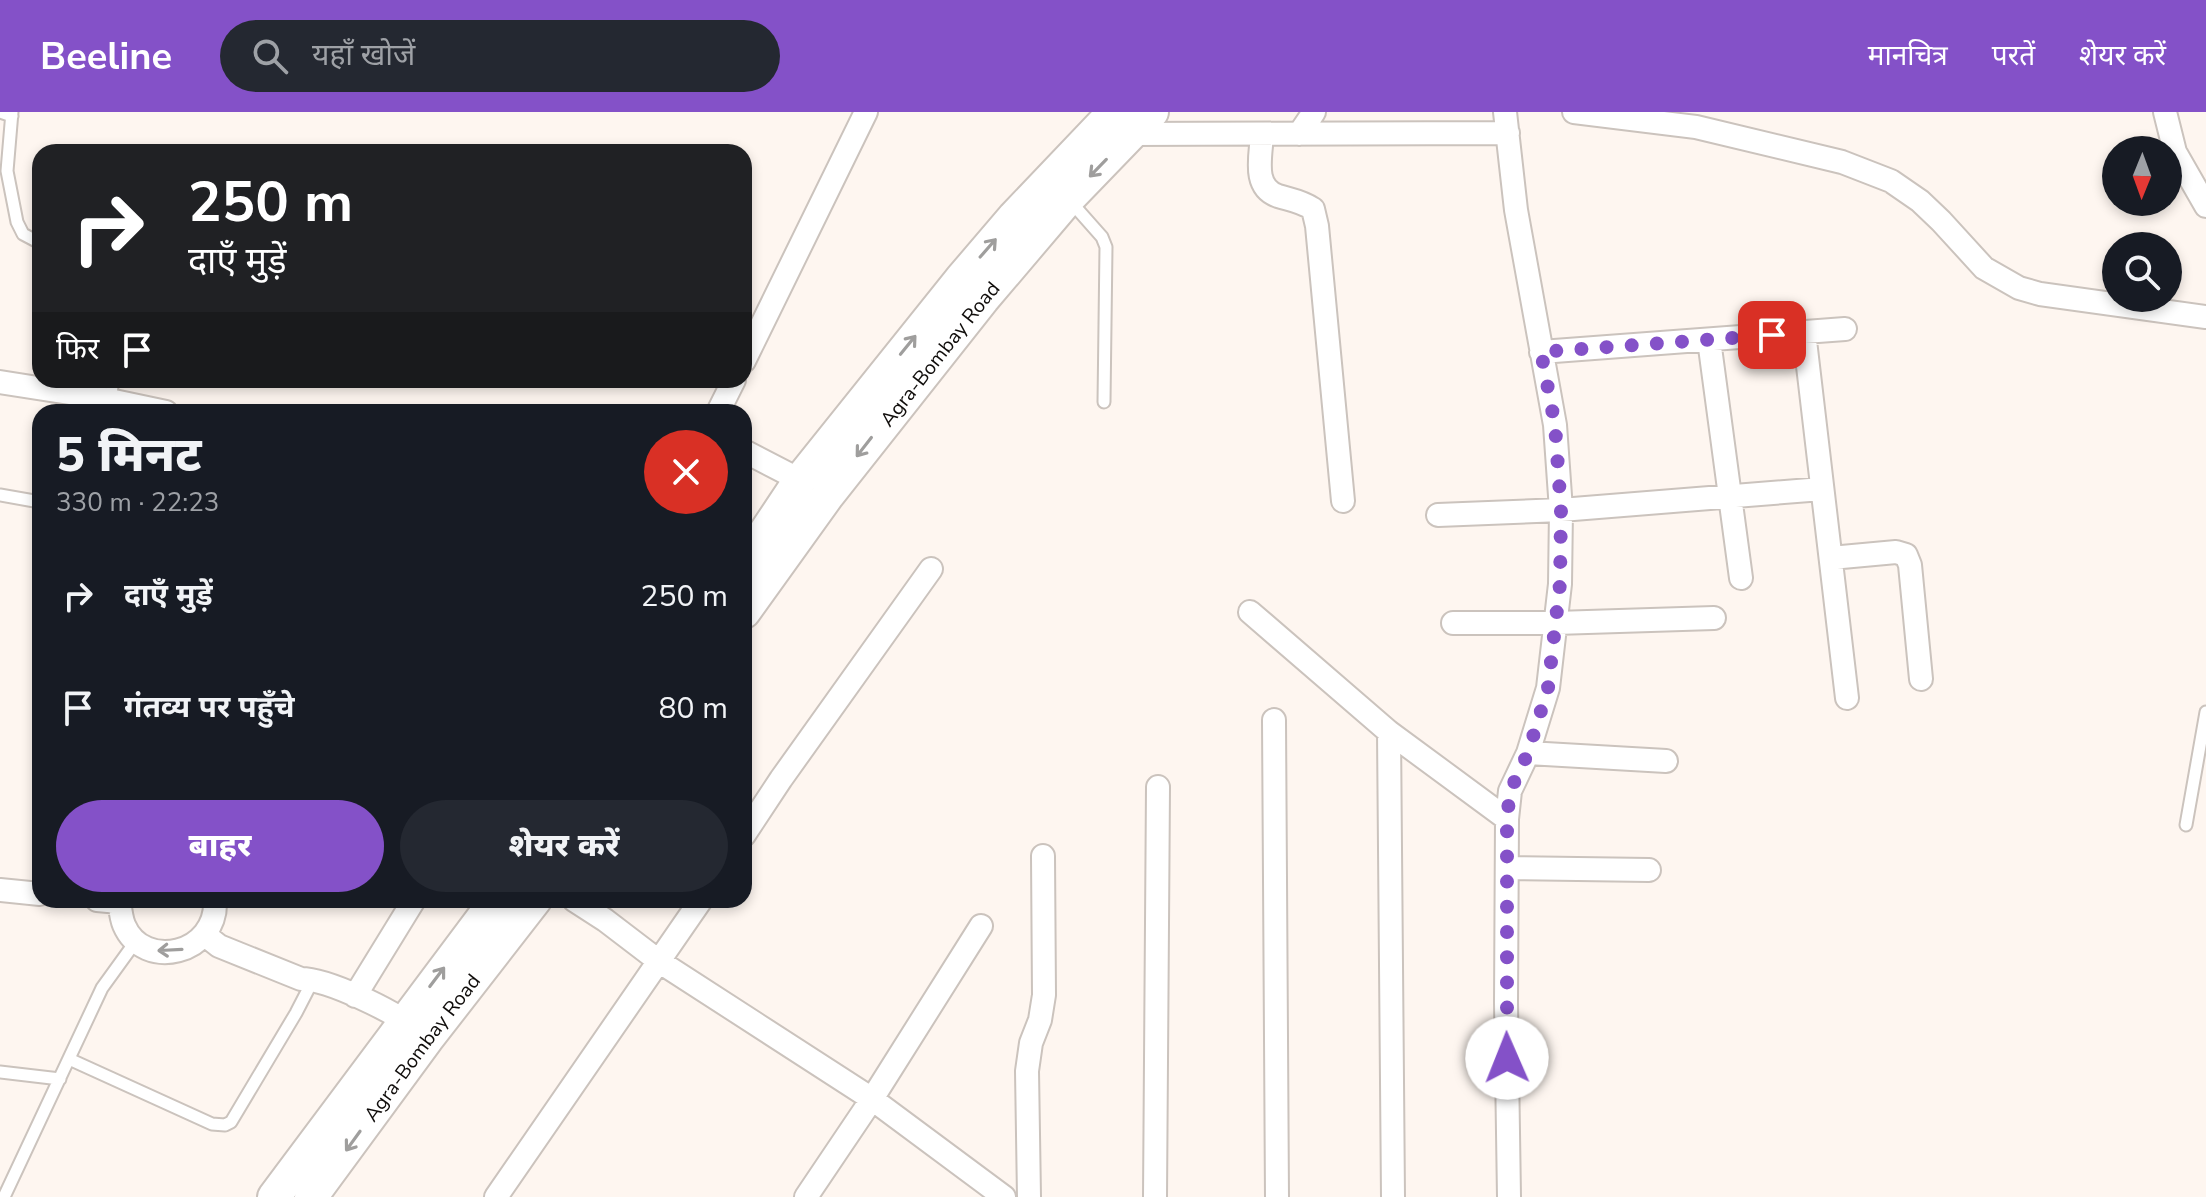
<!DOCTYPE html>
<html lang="hi">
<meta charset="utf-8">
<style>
body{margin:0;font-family:"Nunito Sans","Noto Sans Devanagari",sans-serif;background:#242831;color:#f1f3f6;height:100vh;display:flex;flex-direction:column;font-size:30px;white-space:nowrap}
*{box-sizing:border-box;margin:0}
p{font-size:26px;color:#9ea1a6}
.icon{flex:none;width:44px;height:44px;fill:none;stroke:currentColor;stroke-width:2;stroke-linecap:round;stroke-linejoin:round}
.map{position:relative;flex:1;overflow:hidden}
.drawer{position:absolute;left:32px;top:292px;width:720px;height:504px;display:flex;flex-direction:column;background:#171b24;border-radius:24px;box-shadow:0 4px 12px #0003}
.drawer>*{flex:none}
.banner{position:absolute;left:32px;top:32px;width:720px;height:244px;border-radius:24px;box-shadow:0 4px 12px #0003;background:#202124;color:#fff;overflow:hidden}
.needle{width:52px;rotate:181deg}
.fabs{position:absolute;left:2102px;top:24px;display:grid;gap:16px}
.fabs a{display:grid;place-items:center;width:80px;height:80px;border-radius:50%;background:#171b24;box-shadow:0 4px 12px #0003;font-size:40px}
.pin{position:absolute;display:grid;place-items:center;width:68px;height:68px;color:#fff;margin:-34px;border-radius:16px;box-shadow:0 4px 12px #0006}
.me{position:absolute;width:88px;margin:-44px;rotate:359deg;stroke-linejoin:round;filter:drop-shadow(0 0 6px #0008)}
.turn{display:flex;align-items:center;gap:28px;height:168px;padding:0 24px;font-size:36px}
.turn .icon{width:104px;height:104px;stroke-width:2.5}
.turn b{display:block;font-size:56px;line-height:68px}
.then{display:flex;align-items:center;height:76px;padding:0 24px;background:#0003;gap:16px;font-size:30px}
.round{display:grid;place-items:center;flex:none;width:84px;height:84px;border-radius:42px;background:#242831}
.head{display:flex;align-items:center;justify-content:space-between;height:136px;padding:0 24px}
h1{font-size:48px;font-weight:800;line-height:60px}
.cta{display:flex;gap:16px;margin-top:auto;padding:16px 24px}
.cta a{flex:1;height:92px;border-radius:48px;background:#8451c8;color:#fff;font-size:32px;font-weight:800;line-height:92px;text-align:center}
.cta a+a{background:#242831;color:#f1f3f6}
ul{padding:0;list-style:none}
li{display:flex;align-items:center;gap:24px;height:112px;padding:0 24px}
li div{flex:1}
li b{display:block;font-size:30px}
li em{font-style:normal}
header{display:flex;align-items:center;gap:48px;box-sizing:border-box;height:112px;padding:0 40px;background:#8451c8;color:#fff}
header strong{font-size:38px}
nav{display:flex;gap:44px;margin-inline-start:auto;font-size:28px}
.search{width:560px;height:72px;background:#242831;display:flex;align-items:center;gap:20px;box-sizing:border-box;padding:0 28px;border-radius:44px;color:#9ea1a6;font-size:30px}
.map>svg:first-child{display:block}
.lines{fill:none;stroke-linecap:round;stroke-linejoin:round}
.lane-casing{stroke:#cbc3bd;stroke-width:15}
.street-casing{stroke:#cbc3bd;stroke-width:26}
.secondary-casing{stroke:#cbc3bd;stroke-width:36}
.lane{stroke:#fff;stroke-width:11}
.street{stroke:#fff;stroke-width:22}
.secondary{stroke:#fff;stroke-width:32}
.oneway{stroke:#9f9e9d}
.route{stroke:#8451c8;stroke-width:14;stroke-dasharray:0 25.2}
.labels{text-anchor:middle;stroke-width:6;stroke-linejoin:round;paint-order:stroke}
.street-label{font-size:20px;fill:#100d0b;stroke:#fff}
</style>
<header>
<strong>Beeline</strong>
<div class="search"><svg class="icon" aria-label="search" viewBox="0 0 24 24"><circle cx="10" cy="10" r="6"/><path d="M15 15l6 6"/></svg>यहाँ खोजें</div>
<nav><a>मानचित्र</a><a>परतें</a><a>शेयर करें</a></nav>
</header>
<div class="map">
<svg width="2206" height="1085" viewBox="0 0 2206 1085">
<rect width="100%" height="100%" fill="#fef6f0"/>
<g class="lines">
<g class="lane-casing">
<path id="lane" d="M0,0l12,4
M12,0l-5,59 10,51 6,12 17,9
M1071,90l31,35 4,10 -2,155
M110,288l3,-20
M0,383l40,7
M2186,713l20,-113
M69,947l143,65 13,1 6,-3 65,-109 17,-33
M0,960l60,7
M4,1085l98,-209 34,-47"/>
</g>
<g class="street-casing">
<path id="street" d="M1505,0l11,98 39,215 6,85 -1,74 -12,104 -20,65 -18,38 -3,28 -1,184 3,194
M1574,0l122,15 146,35 49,19 29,20 21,20 43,47 35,20 21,6 166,23
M2165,0l10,40 31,54
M1130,22l378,-1
M1262,22c-1,22 -10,53 16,62 13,4 23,5 35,13l4,17 26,275
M1299,22l15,-22
M1804,220l43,366
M1709,228l32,238
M1541,240l304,-23
M744,249l122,-249
M0,270l95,15 71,15
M718,300l16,-32
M744,339l56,29
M1438,403l123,-5 261,-21
M1831,446l65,-6 10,3 4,10 11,114
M1250,500l139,120 118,87
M1453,511h103l158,-5
M1274,608l3,477
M1389,620l4,465
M1528,641l138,8
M744,723l37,-56 150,-210
M1507,756l142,2
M0,778l40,4
M97,788l22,2
M119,788c1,7 2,18 5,25 20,47 94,29 91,-25
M574,788l31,20 55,42 212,137 132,98
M205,823l14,11 82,33c27,0 92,32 113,49
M355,884l59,-96
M496,1085l205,-297
M806,1085l66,-98 109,-173
M1029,1085l-2,-126 4,-28 9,-23 4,-25 -1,-139
M1155,1085l3,-410"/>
</g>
<g class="secondary-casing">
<g id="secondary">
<path d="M744,452l56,-84 161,-201 53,-62 100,-105"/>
<path id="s1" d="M744,500l84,-117 155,-196 85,-100 84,-87"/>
<path d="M274,1085l222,-297"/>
<path id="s2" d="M311,1085l116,-158 108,-139"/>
</g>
</g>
<use href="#lane" class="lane"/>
<use href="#street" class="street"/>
<use href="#secondary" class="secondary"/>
</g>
<defs><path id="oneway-shaft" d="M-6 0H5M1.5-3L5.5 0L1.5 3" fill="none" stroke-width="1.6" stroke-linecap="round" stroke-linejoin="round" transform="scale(2)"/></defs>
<g class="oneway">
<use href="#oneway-shaft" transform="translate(1098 56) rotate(134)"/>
<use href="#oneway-shaft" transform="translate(988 136) rotate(-49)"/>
<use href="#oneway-shaft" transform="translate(908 233) rotate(-51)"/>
<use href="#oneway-shaft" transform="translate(864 335) rotate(128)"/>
<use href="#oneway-shaft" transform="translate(170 838) rotate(177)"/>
<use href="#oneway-shaft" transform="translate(437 865) rotate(-53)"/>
<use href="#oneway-shaft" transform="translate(353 1029) rotate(126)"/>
</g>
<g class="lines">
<path class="route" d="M1507,946v-239l3,-28 18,-38 20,-65 12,-104 1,-74 -6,-85 -14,-73 231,-17"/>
</g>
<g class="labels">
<g class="street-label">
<text dy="7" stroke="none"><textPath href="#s1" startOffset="324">Agra-Bombay Road</textPath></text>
<text dy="7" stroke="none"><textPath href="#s2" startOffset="186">Agra-Bombay Road</textPath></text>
</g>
</g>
</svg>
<div class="fabs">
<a><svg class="needle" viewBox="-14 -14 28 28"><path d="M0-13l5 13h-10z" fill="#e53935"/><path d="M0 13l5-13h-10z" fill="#9ea1a6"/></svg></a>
<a><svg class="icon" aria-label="search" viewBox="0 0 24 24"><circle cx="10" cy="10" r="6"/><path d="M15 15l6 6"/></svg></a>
</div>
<div class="pin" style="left:1772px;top:223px;background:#d93025"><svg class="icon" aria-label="arrive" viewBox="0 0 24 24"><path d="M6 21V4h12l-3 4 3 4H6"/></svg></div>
<svg class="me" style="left:1507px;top:946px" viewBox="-20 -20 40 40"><circle r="19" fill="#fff"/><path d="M0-13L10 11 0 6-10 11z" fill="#8451c8"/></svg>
<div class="banner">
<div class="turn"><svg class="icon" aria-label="right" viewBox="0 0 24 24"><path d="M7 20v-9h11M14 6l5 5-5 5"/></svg><div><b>250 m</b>दाएँ मुड़ें</div></div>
<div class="then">फिर<svg class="icon" aria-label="arrive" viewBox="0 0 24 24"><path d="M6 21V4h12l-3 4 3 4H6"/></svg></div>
</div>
<section class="drawer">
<div class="head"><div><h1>5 मिनट</h1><p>330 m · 22:23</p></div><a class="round" style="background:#d93025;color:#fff"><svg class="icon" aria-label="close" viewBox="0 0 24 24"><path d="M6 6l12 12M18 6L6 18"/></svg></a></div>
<ul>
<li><svg class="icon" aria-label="right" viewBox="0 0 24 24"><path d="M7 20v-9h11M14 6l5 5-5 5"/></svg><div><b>दाएँ मुड़ें</b></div><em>250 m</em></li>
<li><svg class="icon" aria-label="arrive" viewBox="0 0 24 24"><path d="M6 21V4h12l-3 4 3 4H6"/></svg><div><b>गंतव्य पर पहुँचे</b></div><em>80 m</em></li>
</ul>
<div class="cta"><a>बाहर</a><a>शेयर करें</a></div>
</section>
</div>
